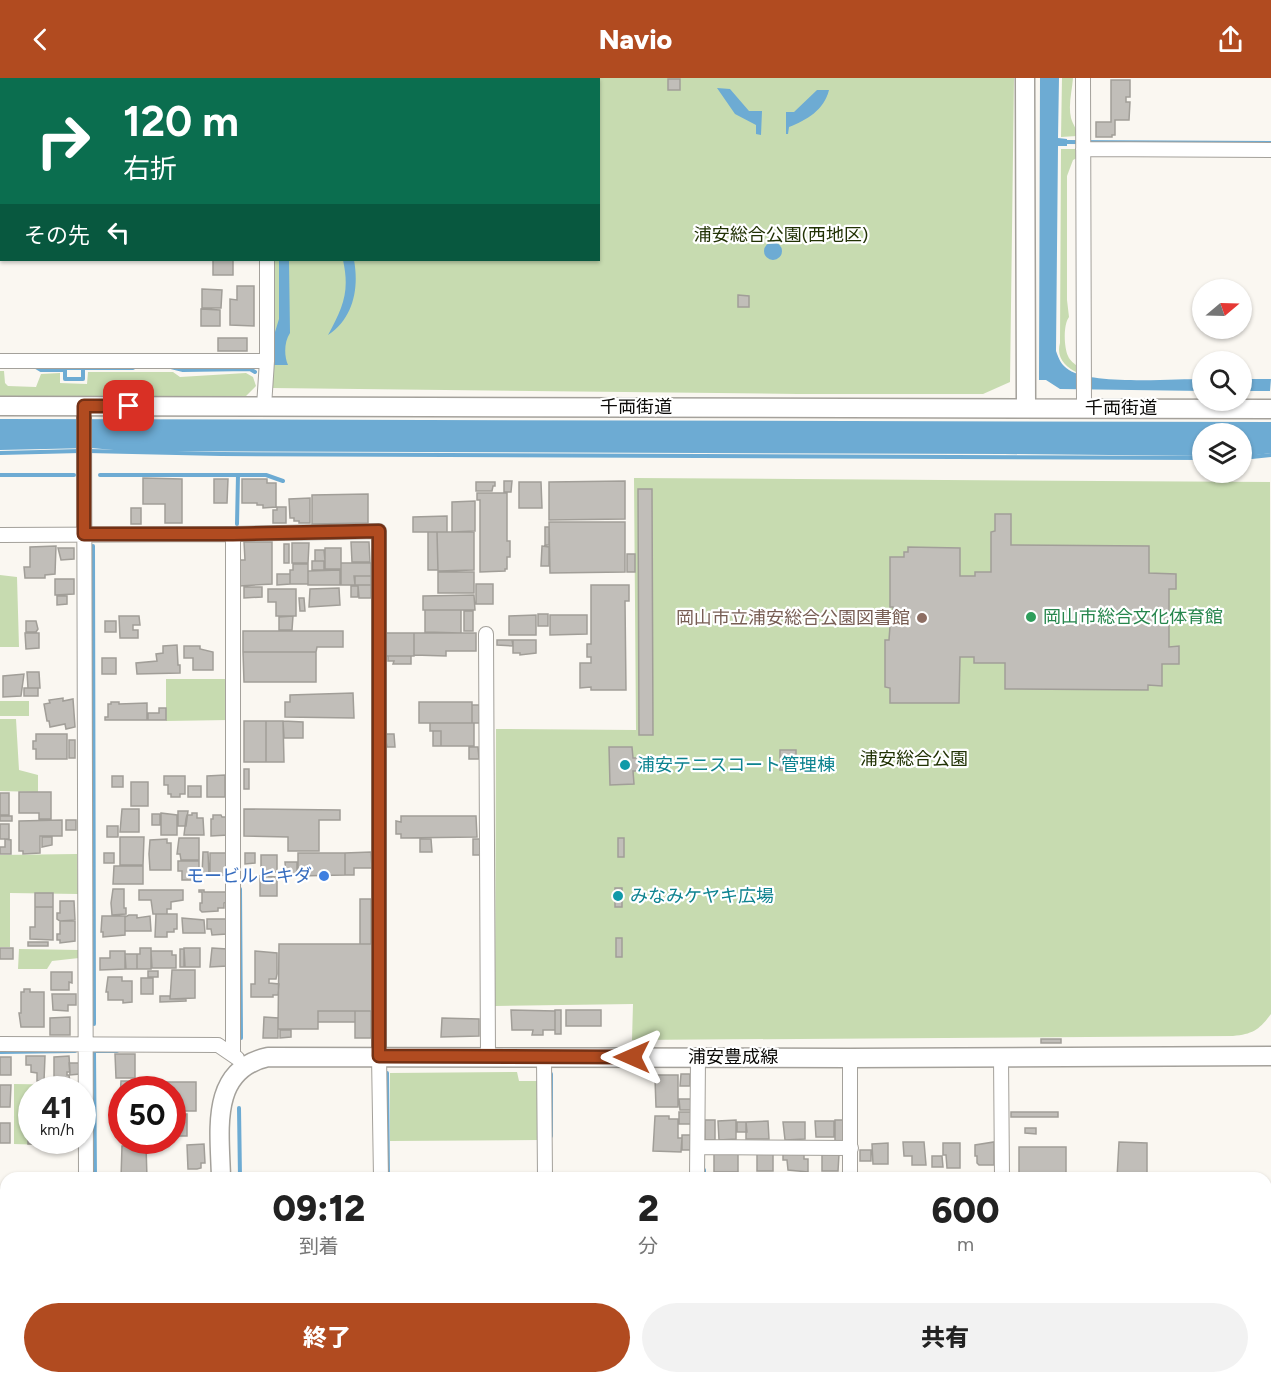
<!DOCTYPE html>
<html lang="ja">
<meta charset="utf-8">
<style>
body{margin:0;font-family:Figtree,"Noto Sans JP",sans-serif;background:#f2f2f2;color:#222;height:100vh;display:flex;flex-direction:column;font-size:22px;white-space:nowrap}
*{box-sizing:border-box;margin:0}
p{font-size:20px;color:#767676}
.icon{flex:none;width:33px;height:33px;fill:none;stroke:currentColor;stroke-width:2;stroke-linecap:round;stroke-linejoin:round}
.map{position:relative;flex:1;overflow:hidden}
.panel{position:absolute;left:0px;top:1094px;width:1272px;height:212px;display:flex;flex-direction:column;background:#fff;border-radius:18px 18px 0 0;box-shadow:0 2px 4px #0004}
.panel>*{flex:none}
.hud{position:absolute;left:0px;top:0px;width:600px;height:183px;box-shadow:0 2px 4px #0004;background:#0b6e4f;color:#fff;overflow:hidden}
.needle{width:39px;rotate:71deg}
.buttons{position:absolute;left:1192px;top:201px;display:grid;gap:12px}
.buttons a{display:grid;place-items:center;width:60px;height:60px;border-radius:50%;background:#fff;box-shadow:0 2px 4px #0004;font-size:30px}
.speed{position:absolute;left:18px;top:998px;display:flex;gap:12px;font-size:30px;font-weight:700;text-align:center}
.speed>*{display:grid;place-content:center;width:78px;height:78px;border-radius:50%;background:#fff;box-shadow:0 2px 4px #0004;line-height:1}
.speed small{font-size:15px;font-weight:400}
.speed .limit{border:9px solid #d22;background:#fff;color:#111}
.pin{position:absolute;display:grid;place-items:center;width:51px;height:51px;color:#fff;margin:-26px;border-radius:12px;box-shadow:0 3px 9px #0006}
.me{position:absolute;width:66px;margin:-33px;rotate:270deg;stroke-linejoin:round;filter:drop-shadow(0 0 4px #0008)}
.turn{display:flex;align-items:center;gap:21px;height:126px;padding:0 24px;font-size:27px}
.turn .icon{width:78px;height:78px;stroke-width:2.5}
.turn b{display:block;font-size:42px;line-height:51px}
.then{display:flex;align-items:center;height:57px;padding:0 24px;background:#0003;gap:12px;font-size:22px}
.eta{display:flex;justify-content:space-evenly;align-items:center;height:102px;text-align:center}
.eta b{font-size:36px;font-weight:800;line-height:42px}
.action{display:flex;gap:12px;margin-top:auto;padding:12px 24px}
.action a{flex:1;height:69px;border-radius:36px;background:#b14b20;color:#fff;font-size:24px;font-weight:800;line-height:69px;text-align:center}
.action a+a{background:#f2f2f2;color:#222}
header{display:flex;justify-content:space-between;align-items:center;height:78px;padding:0 24px;background:#b14b20;color:#fff;font-size:27px;font-weight:800}
.map>svg:first-child{display:block}
.green{fill:#c7dbb0}
.water{fill:#6dabd3}
.lines{fill:none;stroke-linecap:round;stroke-linejoin:round}
.stream{stroke:#6dabd3;stroke-width:4}
.building{fill:#c1beb9;stroke:#a19e98;stroke-width:1.5}
.street-casing{stroke:#a4a19b;stroke-width:16}
.secondary-casing{stroke:#a4a19b;stroke-width:21}
.street{stroke:#fff;stroke-width:14}
.secondary{stroke:#fff;stroke-width:18}
.route-casing{stroke:#733115;stroke-width:15}
.route{stroke:#b14b20;stroke-width:10}
.leisure-dot{fill:#2e9e5b;stroke:#fff;stroke-width:2}
.education-dot{fill:#8d6e63;stroke:#fff;stroke-width:2}
.culture-dot{fill:#0f9aa8;stroke:#fff;stroke-width:2}
.shop-dot{fill:#3f7fe0;stroke:#fff;stroke-width:2}
.labels{text-anchor:middle;stroke-width:4.5;stroke-linejoin:round;paint-order:stroke}
.park-label{font-size:18px;fill:#213204;stroke:#fff}
.street-label{font-size:18px;fill:#0c0b09;stroke:#fff}
.leisure-label{font-size:18px;fill:#27864d;stroke:#fff;text-anchor:start}
.education-label{font-size:18px;fill:#785e54;stroke:#fff;text-anchor:end}
.culture-label{font-size:18px;fill:#0d838f;stroke:#fff;text-anchor:start}
.shop-label{font-size:18px;fill:#366cbe;stroke:#fff;text-anchor:end}
</style>
<header><svg class="icon" aria-label="back" viewBox="0 0 24 24"><path d="M15 5l-7 7 7 7"/></svg>Navio<svg class="icon" aria-label="share" viewBox="0 0 24 24"><path d="M12 15V3M7 8l5-5 5 5M5 13v7h14v-7"/></svg></header>
<div class="map">
<svg width="1271" height="1304" viewBox="0 0 1271 1304">
<rect width="100%" height="100%" fill="#faf7f1"/>
<path class="green" d="M271,0h743l-4,304 -27,12h-185l-526,-6 -1,-128h327v-180z
M1062,0h11c-1,13 -5,27 -2,40 2,7 6,10 6,18l-16,1z
M1061,71h16v9l-4,2 -6,16v124l2,17c-6,8 -5,30 -1,39 2,5 6,7 10,11v6c-13,-6 -22,-15 -18,-30z
M0,293h4l1,12 3,3 28,1 5,-13 19,-1v10l27,1 1,-12h85l7,5 66,-4 7,4 3,9 -11,11h-245z
M634,400l636,4 1,532c-12,16 -18,20 -38,22l-601,4 1,-36 -138,2 1,-277 140,1z
M0,497l17,2 2,70h-19z
M166,601h63v41l-63,1z
M0,623h29v15h-29z
M0,641h16l3,51 19,5v17l-38,-1z
M77,776l1,40 -68,-1v54h-10v-92z
M19,871l61,1 -1,8 -27,3 -5,8h-29z
M517,994l2,9h20v59l-149,1v-68z
M14,1006l66,1v4h-48v51h49l-6,2v4l-61,-2z"/>
<path class="water" d="M1040,0h19l-1,60 9,1v7h-9l-2,205c3,8 5,14 13,19 22,15 104,9 134,9v12l-143,-2 -14,-9h-7z
M717,10l13,1 19,22h13l-1,24 -5,-1v-9l-21,-11z
M817,12h12c-5,20 -22,30 -40,37l-1,7h-2v-22h8z
M764 173a9 9 0 1 1 18 0a9 9 0 1 1-18 0Z
M279,182h10l1,73c-6,9 -6,23 -2,32h-14l1,-33 4,-13z
M343,182h11c5,27 0,58 -26,75 15,-28 22,-43 15,-75z
M1242,301h29l-1,12h-28z
M0,341l1271,3v31l-29,4v-23h-39v22l-199,-2 -879,-3 -34,-3 -91,2z"/>
<g class="lines">
<path class="stream" d="M380,2l1,-2
M0,62h2
M1065,64l206,1
M36,289l5,3h24v-2h68
M171,289l12,3 67,-1 5,3
M65,292v9h18v-11
M88,373l133,3 982,4
M0,375l80,-2
M1242,380l29,-3
M0,397h74
M100,397h166l17,6
M237,446l1,-49
M93,468l1,478
M240,811l1,149
M0,974l75,-1
M387,995l1,105
M551,996v62
M239,1030l1,70
M704,1092v8
M95,1100l-1,-127h23
M97,1299v5
M241,1299v5"/>
</g>
<path class="building" d="M668,1h12v11h-12z
M1111,2h19v17h-4v5h4l-1,18h-14v15h-3v2h-16v-15h15z
M213,182h20v15h-20z
M237,208h17v40l-24,-1v-26l7,1z
M202,211l20,1 -1,18h-19z
M738,217l11,1v11h-11z
M201,231l19,1v16h-19z
M218,260h29v13h-29z
M143,400l39,1v44h-17v-19h-22z
M214,401h14l-1,24h-13z
M242,401h25v4h9v24l-13,1v-3h-6v-2h-15z
M504,403h8l-1,11h-7z
M625,403v38l-76,1v-38z
M476,404h19v4h-2l-1,5h-16z
M519,404h22l1,26h-23z
M638,411h14l1,246h-14z
M477,415h30v48h3v16h-3v12h-2v2l-25,1v-72h-3z
M368,416v29l-56,1v-29z
M310,420v25h-11v-2h-5v-3h-4l-1,-19z
M475,423v30l-23,1v-30z
M277,429h9v16h-13v-13h4z
M131,430h10v16h-10z
M995,436h16v31l138,1v27l27,1v15h-7v58l10,-1v18h-17v22l-14,-1v5l-143,-1v-26h-31v-6h-14l-1,46h-69v-15l-5,-1v-47h4l1,-14h3v-19h-3v-50h14v-5h4v-5l52,1v28h15v-4h16v-40l4,-1z
M447,438v16h-34v-15z
M549,444h76v50l-75,1z
M545,449h4v18h-4z
M428,454h9l1,38h-10z
M437,454h37v38l-36,1z
M244,464h28v42l-33,2v-24l2,-2h4z
M351,464h18l1,20h-18z
M292,465h17l-1,20h-16z
M284,466h5v19h-5z
M56,468l-1,28 -10,1v3h-20l-1,-11h6v-20z
M542,468l7,1v19h-8z
M58,470h16v11l-13,1z
M325,470h16v21h-16z
M315,472h9l1,11h-10z
M627,476h8v18h-8z
M312,483h12v9h-12z
M341,485h30v13h-17l1,9h-14z
M293,486h15v20h-18v-14h3z
M340,492v15h-32v-14z
M438,494h36v21h-36z
M277,496h13v10l-13,1z
M355,498h16v9h-16z
M55,501h19v15l-19,1z
M476,506h17v20h-17z
M358,507h13v13h-12z
M591,507h38v16h-4l1,89h-35v-3l-11,1v-25h11v-6h-4v-13h4z
M351,508h7v11h-7z
M244,509h18v10l-18,1z
M339,510l1,17 -31,2 1,-18z
M268,511h28v27h-20v-14h-8z
M474,517l1,15h-52v-14z
M57,518h10v8l-10,1z
M299,520h5l1,13h-5z
M425,532h36v23l-36,-1z
M464,533h9v20h-9z
M538,536h10v12h-10z
M536,537v20h-27v-19z
M550,537h37v19l-37,1z
M119,538h20l1,9h-7v5h5v8h-18z
M293,538l-1,14h-13v-13z
M26,543h10l2,8 -2,3h-10z
M105,543h11v11h-11z
M243,553h100v16h-26l-1,5h-73z
M25,555h14v15l-13,1z
M385,555h29v23h-29z
M414,555h62v18h-30v5l-32,-1z
M497,562h15l1,6 -16,-1z
M513,562h23v13l-16,2v-2h-7z
M177,567l1,20h2v8l-43,1 -1,-11 21,-2 -1,-7 7,-1v-7z
M184,568h16v3l13,3v18h-20v-12h-9z
M243,574h73v30h-72z
M388,578h23v8h-18l1,-3h-6z
M102,580h14v16h-14z
M27,594h12l1,16h-12z
M24,596l-3,22 -18,1v-21z
M24,610h14v8h-14z
M353,615l1,25 -69,-1v-15h5v-7z
M63,620v3l10,-2 2,28 -9,2 -1,-5 -15,3 -1,-6h-2l-3,-17 6,-1 -1,-3z
M111,624h8v2l28,-1v17h-42v-3h3v-13h3z
M419,624h53v21h-53z
M472,627h8v18h-8z
M159,630h7v12h-18v-7h11z
M244,643h22v41h-22z
M266,643h17l1,41h-18z
M283,643l20,1v16h-19z
M430,645h44v23h-33v-15h-11z
M433,653h8v15h-8z
M36,656h31v25h-31v-10h-3v-8h3z
M387,656h7l1,13h-8l-2,-11z
M69,662h6v18h-6z
M469,669h9l1,12h-10z
M609,669h23l1,11h7v13h-7l1,13 -24,1z
M780,672h16v20h-16z
M244,691h5v20h-5z
M225,697v22h-18v-21z
M112,698h11v11h-11z
M164,698h21v18h-5v3h-9v-3h-3v-9h-4z
M131,704h17v24h-17z
M188,708h13v11h-13z
M19,714h32v27h-12v-6h-20z
M0,715h9v22h-9z
M122,731h17v23h-19z
M244,731l96,1v10h-21v31h-31v-14l-44,-1z
M178,733h10l-2,15h-8z
M161,735l16,2v20h-16z
M192,735h5v5h6l1,17h-20l2,-16 1,-4h5z
M152,736h8v11h-8z
M213,737h8l1,2h5l1,18 -17,1v-17h2z
M0,738h12v5h-12z
M401,738h75l1,21 -76,1v-4h-5v-13l5,1z
M62,742v16h-22v17l-17,1v-3h-4v-30z
M66,742h10v10h-10z
M0,746h9v15h-9z
M107,748h11v11h-11z
M42,759h10v8l-10,2z
M120,759h24l-1,28h-23z
M179,760h20v22h-18l-1,-6h-3z
M618,760h6v19h-6z
M5,761l6,1v14h-11v-7h5z
M167,761v4h4v27h-21l-1,-16 1,-14z
M420,761h11l1,13h-12z
M473,761h7v16h-7z
M203,774h5l1,24h-7z
M371,774l1,16h-18v7h-9v-22z
M104,775h10v10h-10z
M210,775h17l1,22 -18,1z
M245,775h10v10l-10,1z
M298,775h47v22l-47,1z
M261,777h16v17h-16z
M178,783h21v19h-17v-9h-4z
M285,784h12v14h-11z
M114,788h29v18h-30z
M260,798l17,1v19h-17z
M615,810h7v19h-7z
M113,811h11v19h2v6l-14,1 -1,-12z
M139,812h44v10l-12,2v7h-4v5h-14l-2,-14h-12z
M199,812h5v2h24l-1,10 -3,1v5h-6v3l-16,1 -2,-2v-7h2v-11h-3z
M35,815h18v14h-18z
M360,821h11v45h-11z
M60,823h14l1,19 -15,1 -3,-2v-6h3z
M35,829h18v33l-23,-1v-12h5z
M156,836h21v15h-3v3h-7v5h-12z
M129,837h8v3l13,-2 1,15h-26v-14z
M102,838h23v19l-22,2v-5h-2z
M182,840l22,2 1,13h-22z
M207,841h20v15l-15,1 -1,-6h-4z
M60,843h15v20l-15,2v-3h-3v-6h3z
M616,860h6v19h-6z
M28,864h20v4h-20z
M279,866h93v67h-54v18h-40z
M0,870h13v11h-13z
M140,870h11v21h-14v-15h3z
M184,870h16v19h-15z
M212,870l15,1v17l-17,1z
M180,871h4v18h-4z
M110,873h15v18l-25,1v-12h10z
M151,873h21v4h4v13h-24z
M255,873l22,2v21l-1,5h-7v4l10,1 -1,11h-5v2h-22v-13h4z
M125,876h12v15h-11z
M172,892h23v28l-25,1z
M148,893h10v6h-10z
M51,894h21v11l-3,-1v8h-18z
M108,899h14v4h10v21l-9,1v-3h-15v-8h-2z
M141,900h12v16h-12z
M24,911h6v3h14v35h-23l-2,-14h2v-21h3z
M52,916h24v11h-8v6l-15,-1z
M160,918h10v3h16v2l-26,1z
M511,932l44,1v19h-12v5h-11l1,-5h-21z
M555,932h6v24h-6z
M566,932h35v16h-35z
M318,933h37v11h-37z
M355,933h16v27h-16z
M70,939v18h-20v-17z
M264,939l14,1v20h-15z
M442,940l37,1v17l-38,1z
M280,952h11v7l-11,1z
M1041,961h20v4h-20z
M115,976h20v24h-19z
M26,978h19l-1,25h-7v-8l-6,-1v-7h-5z
M69,978l1,16h-3v3h2l1,7h-16v-25z
M0,979h11v18h-11z
M69,985h11v11l-10,1z
M681,996h9v12h-10z
M657,997h21v32h-22l-1,-28h2z
M121,1003h34v8h-33l-2,8z
M161,1004h35v29h-24v-22h-11z
M0,1007h11l-1,22h-10z
M55,1007h22v4h-24z
M679,1021h12v11h-11z
M679,1034h12v12h-12z
M1011,1034h47v5h-47z
M115,1036h7v23h-6l-3,-19h2z
M172,1036h15v22h-14z
M655,1038h14v3h9v19h4l-1,14 -28,-1z
M705,1042h10v20h-10z
M736,1042v19l-17,1 -1,-19z
M835,1042h9v19l-2,2h-7z
M768,1043l1,18h-23v-17z
M815,1043h19v16h-18z
M737,1044h9l1,10h-10z
M783,1044h22v17l-20,1z
M0,1045h10v20h-10z
M28,1048h4v14h12v4h-16z
M1025,1050h11v6l-11,-1z
M682,1057h9v15h-9z
M58,1062h22v4l-22,1z
M903,1064h21l2,23h-14v-9h-8z
M994,1064v23h-15l-2,-2v-7h-2v-11z
M1119,1064l28,1v35h-30z
M888,1065v21h-15l-1,-20z
M943,1065h17v25h-13l-1,-13h-3z
M204,1066l1,19h-4v5l-4,1h-9l-1,-24z
M146,1067l1,33h-26l1,-32z
M1019,1069h47v31h-47z
M860,1072h11v11h-11z
M822,1073l17,3 -1,17h-16z
M757,1074h16v19h-16z
M714,1076h24v18h-24z
M783,1076h21v5h4v13l-20,-2 -1,-10h-4z
M932,1078h10l1,11h-11z
M791,1095h16v5h-16z
M842,1095v5h-15v-4z
M754,1096h20v4h-20z
M0,1194h6v15h-6z
M0,1229h6v22h-6z
M1114,1299l37,2v3h-37z
M1175,1299h26v5h-26z"/>
<g class="lines">
<g class="street-casing">
<path id="street" d="M267,0v2
M1083,0l1,330
M1083,71l188,1
M0,283h267
M84,328l2,772
M264,328l3,-45v-101
M233,456v520
M0,457l233,-1 146,-3v525l2,122
M486,556l2,423
M0,966l218,1 19,13
M1001,979l1,121
M544,980l1,120
M850,980v120
M698,1069l153,1
M697,1100l1,-121
M88,1299v5
M383,1299l1,5
M546,1299v5
M697,1299v5
M851,1299v5
M1002,1299v5"/>
</g>
<g class="secondary-casing">
<path id="secondary" d="M1025,0l1,330
M0,328l1271,3
M221,1100c-1,-47 -12,-108 47,-121l582,1 421,-2
M222,1299v5"/>
</g>
<use href="#street" class="street"/>
<use href="#secondary" class="secondary"/>
</g>
<g class="lines">
<g class="route-casing">
<path id="route" d="M129,328h-45v128h149l146,-3v525l253,1"/>
</g>
<use href="#route" class="route"/>
</g>
<circle class="leisure-dot" cx="1031" cy="539" r="6"/>
<circle class="education-dot" cx="922" cy="540" r="6"/>
<g class="culture-dot">
<circle cx="625" cy="687" r="6"/>
<circle cx="618" cy="818" r="6"/>
</g>
<circle class="shop-dot" cx="324" cy="798" r="6"/>
<g class="labels">
<g class="park-label">
<text x="781" y="163">浦安総合公園(西地区)</text>
<text x="914" y="687">浦安総合公園</text>
</g>
<g class="street-label">
<text x="636" y="335">千両街道</text>
<text x="1121" y="336">千両街道</text>
<text x="733" y="985">浦安豊成線</text>
</g>
<g class="leisure-label">
<text x="1043" y="545">岡山市総合文化体育館</text>
</g>
<g class="education-label">
<text x="910" y="546">岡山市立浦安総合公園図書館</text>
</g>
<g class="culture-label">
<text x="637" y="693">浦安テニスコート管理棟</text>
<text x="630" y="824">みなみケヤキ広場</text>
</g>
<g class="shop-label">
<text x="312" y="804">モービルヒキダ</text>
</g>
</g>
</svg>
<div class="buttons">
<a><svg class="needle" viewBox="-14 -14 28 28"><path d="M0-13l5 13h-10z" fill="#e53935"/><path d="M0 13l5-13h-10z" fill="#767676"/></svg></a>
<a><svg class="icon" aria-label="search" viewBox="0 0 24 24"><circle cx="10" cy="10" r="6"/><path d="M15 15l6 6"/></svg></a>
<a><svg class="icon" aria-label="layers" viewBox="0 0 24 24"><path d="M12 4l9 5-9 5-9-5zM3 14l9 5 9-5"/></svg></a>
</div>
<div class="speed"><div>41<small>km/h</small></div><div class="limit">50</div></div>
<div class="pin" style="left:129px;top:328px;background:#d93025"><svg class="icon" aria-label="arrive" viewBox="0 0 24 24"><path d="M6 21V4h12l-3 4 3 4H6"/></svg></div>
<svg class="me" style="left:632px;top:979px" viewBox="-20 -20 40 40"><path d="M0-17L14 15 0 8-14 15z" fill="#b14b20" stroke="#fff" stroke-width="4"/></svg>
<div class="hud">
<div class="turn"><svg class="icon" aria-label="right" viewBox="0 0 24 24"><path d="M7 20v-9h11M14 6l5 5-5 5"/></svg><div><b>120 m</b>右折</div></div>
<div class="then">その先<svg class="icon" aria-label="left" viewBox="0 0 24 24"><path d="M17 20v-9H6M10 6l-5 5 5 5"/></svg></div>
</div>
<section class="panel">
<div class="eta">
<div><b>09:12</b><p>到着</p></div>
<div><b>2</b><p>分</p></div>
<div><b>600</b><p>m</p></div>
</div>
<div class="action"><a>終了</a><a>共有</a></div>
</section>
</div>
